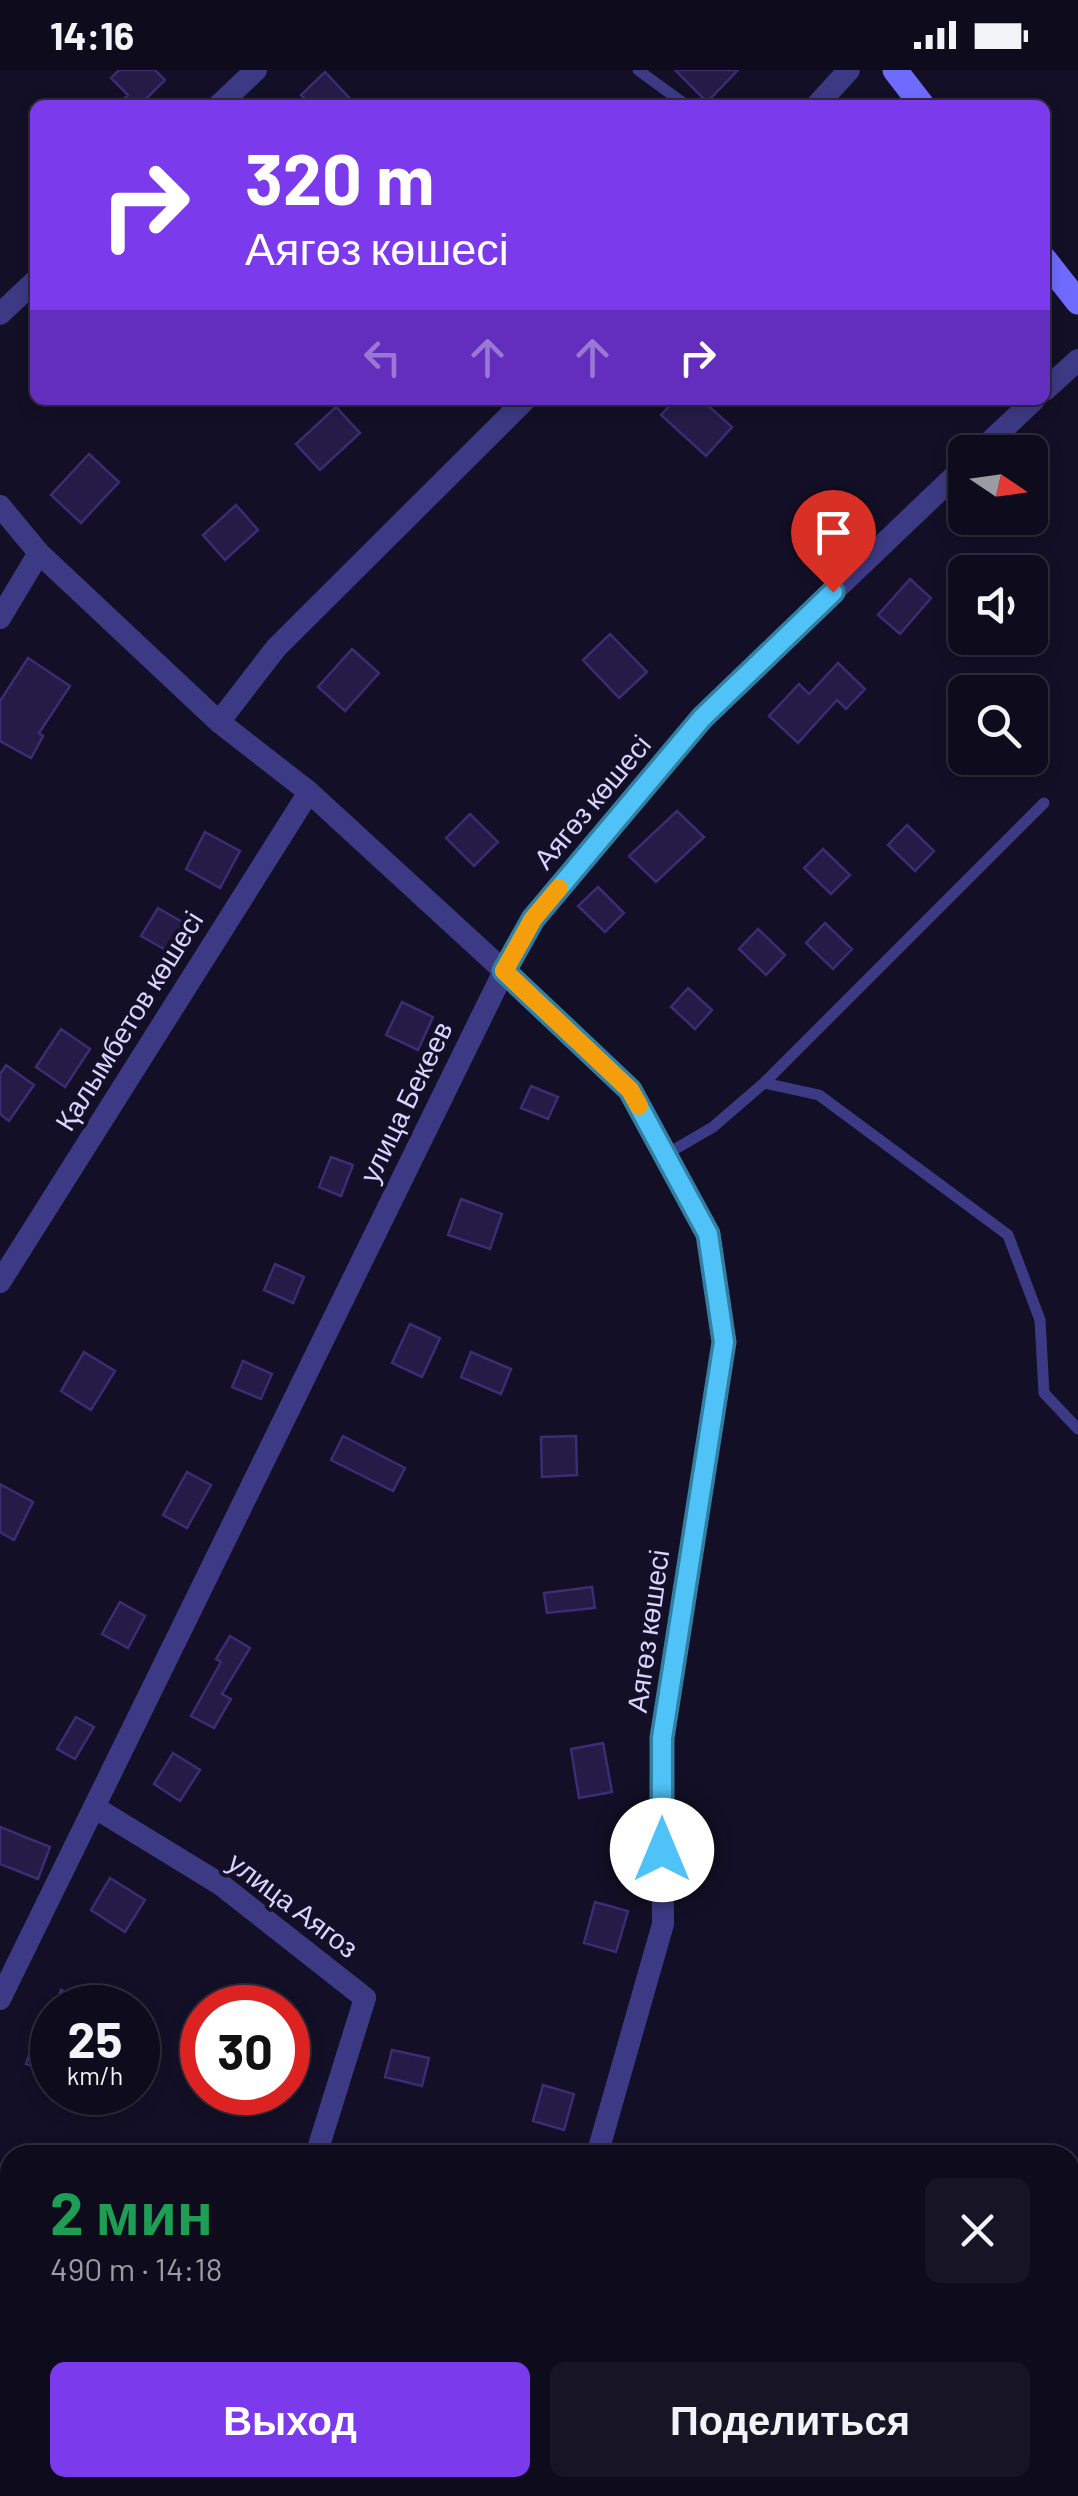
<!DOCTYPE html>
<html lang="ru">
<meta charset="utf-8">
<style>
body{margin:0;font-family:Barlow,sans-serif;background:#171425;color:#f1f3f6;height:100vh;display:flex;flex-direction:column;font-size:38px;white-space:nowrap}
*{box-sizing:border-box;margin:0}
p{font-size:32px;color:#9b9ba3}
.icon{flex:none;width:55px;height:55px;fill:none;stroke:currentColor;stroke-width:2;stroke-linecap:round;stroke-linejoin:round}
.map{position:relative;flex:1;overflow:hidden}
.drawer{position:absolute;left:0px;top:2075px;width:1080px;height:352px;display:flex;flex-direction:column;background:#0e0b1c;border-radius:30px 30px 0 0;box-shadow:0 5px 15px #0003,0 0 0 2px #2e2b3b}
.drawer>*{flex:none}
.top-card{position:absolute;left:30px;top:30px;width:1020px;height:305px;border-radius:15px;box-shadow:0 5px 15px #0003,0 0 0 2px #2e2b3b;background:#7c3aed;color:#fff;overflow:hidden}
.needle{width:65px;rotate:103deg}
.buttons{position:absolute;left:948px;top:365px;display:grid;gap:20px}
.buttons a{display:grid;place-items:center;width:100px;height:100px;border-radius:15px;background:#0e0b1c;box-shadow:0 5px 15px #0003,0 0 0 2px #2e2b3b;font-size:50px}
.speed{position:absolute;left:30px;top:1915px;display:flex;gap:20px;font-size:50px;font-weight:700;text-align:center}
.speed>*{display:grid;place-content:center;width:130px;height:130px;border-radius:50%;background:#0e0b1c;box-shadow:0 5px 15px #0003,0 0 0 2px #2e2b3b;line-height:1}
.speed small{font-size:25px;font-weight:400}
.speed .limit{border:15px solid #d22;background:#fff;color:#111}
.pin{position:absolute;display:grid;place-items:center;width:85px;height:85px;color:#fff;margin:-102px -42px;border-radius:50% 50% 50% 0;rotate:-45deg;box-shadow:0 0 10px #0007}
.pin .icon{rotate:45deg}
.me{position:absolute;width:110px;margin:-55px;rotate:0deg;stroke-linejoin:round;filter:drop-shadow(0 0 8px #0008)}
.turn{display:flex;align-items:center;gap:35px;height:210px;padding:0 50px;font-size:45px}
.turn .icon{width:130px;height:130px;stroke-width:2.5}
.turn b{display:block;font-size:70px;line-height:85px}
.lanes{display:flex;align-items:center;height:95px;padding:0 50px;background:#0003;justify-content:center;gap:50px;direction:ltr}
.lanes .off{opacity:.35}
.round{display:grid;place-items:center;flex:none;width:105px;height:105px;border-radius:15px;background:#171425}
.headline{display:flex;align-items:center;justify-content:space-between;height:170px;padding:0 50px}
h1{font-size:60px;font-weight:700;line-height:75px;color:#1e9e55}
.button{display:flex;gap:20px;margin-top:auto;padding:20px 50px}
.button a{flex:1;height:115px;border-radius:15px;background:#7c3aed;color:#fff;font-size:40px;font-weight:700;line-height:115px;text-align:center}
.button a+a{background:#171425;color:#f1f3f6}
.status{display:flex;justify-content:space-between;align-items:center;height:70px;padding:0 50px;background:#0e0b1c;direction:ltr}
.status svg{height:28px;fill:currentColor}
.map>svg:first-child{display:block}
.building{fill:#241b47;stroke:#3b2d73;stroke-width:2.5}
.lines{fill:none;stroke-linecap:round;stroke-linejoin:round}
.lane{stroke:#3d3a85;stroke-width:11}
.street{stroke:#3d3a85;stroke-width:22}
.secondary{stroke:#6f6bff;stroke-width:25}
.route-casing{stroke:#337fa1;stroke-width:25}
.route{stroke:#4fc3f7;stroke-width:18}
.slow{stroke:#f59e0b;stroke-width:18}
.labels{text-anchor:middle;stroke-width:8;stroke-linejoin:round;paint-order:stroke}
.street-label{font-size:28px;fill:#d9d4ff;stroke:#130f26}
</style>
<div class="status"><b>14:16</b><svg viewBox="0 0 49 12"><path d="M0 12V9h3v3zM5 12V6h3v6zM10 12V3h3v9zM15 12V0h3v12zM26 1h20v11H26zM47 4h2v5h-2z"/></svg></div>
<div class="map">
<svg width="1078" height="2426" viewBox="0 0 1078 2426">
<rect width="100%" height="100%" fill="#130f26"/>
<path class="building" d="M119,0h36l10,10 -25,25h-22l10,-10 -17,-17z
M675,0h63l-31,32z
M325,2l31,33h-45l-10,-10z
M675,330h27l30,27 -26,29 -45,-41z
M336,337l24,26 -40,37 -24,-26z
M89,384l30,28 -38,41 -30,-28z
M236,435l22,25 -33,30 -22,-25z
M910,509l21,19 -31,36 -22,-19z
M610,564l37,38 -28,26 -36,-38z
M352,579l27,24 -34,38 -27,-24z
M28,588l42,28 -31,47 4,3 -12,22 -31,-17v-40z
M838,593l27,26 -19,20 -9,-9 -39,43 -29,-27 30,-32 10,10z
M677,741l27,26 -48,45 -27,-26z
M470,744l28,28 -24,24 -28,-28z
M907,755l27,26 -19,20 -27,-26z
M205,762l35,19 -20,37 -34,-19z
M823,779l27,26 -19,19 -27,-26z
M598,817l26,26 -19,19 -27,-26z
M158,838l31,18 -16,28 -32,-18z
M825,853l27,26 -19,20 -27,-26z
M758,859l27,26 -19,20 -27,-26z
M688,918l24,22 -17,19 -24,-22z
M402,932l31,15 -15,33 -32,-15z
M61,959l29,20 -25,38 -29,-20z
M6,995l28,20 -25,36 -9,-7v-40z
M531,1016l27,11 -10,22 -27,-11z
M331,1087l22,8 -12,31 -22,-9z
M461,1129l41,15 -12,35 -42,-14z
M275,1194l29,13 -11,26 -29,-13z
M410,1254l30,14 -18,39 -30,-14z
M84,1282l31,19 -24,39 -30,-19z
M471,1282l40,17 -10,25 -40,-17z
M243,1291l29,13 -11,25 -29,-12z
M343,1366l62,32 -12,23 -62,-31z
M576,1366l1,39 -35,2 -1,-40z
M187,1402l24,13 -24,43 -24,-13z
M0,1414l33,18 -19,38 -14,-8z
M592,1517l3,21 -48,5 -3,-20z
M120,1532l25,14 -17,32 -26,-14z
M230,1566l20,12 -28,46 9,5 -17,29 -23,-12 30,-54 -5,-3z
M76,1647l18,10 -19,32 -18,-10z
M603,1673l9,49 -33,6 -8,-49z
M173,1683l27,17 -20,31 -26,-17z
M0,1757l50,20 -12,32 -38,-15z
M110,1808l35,22 -20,32 -34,-22z
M595,1832l33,9 -12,41 -32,-9z
M61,1920l41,17v1h-48z
M52,1941v62l-26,-9 9,-26 5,2z
M392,1980l37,8 -7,28 -37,-9z
M543,2015l31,9 -10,36 -31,-9z"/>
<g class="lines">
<path class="lane" d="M638,0l48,35
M764,1013l55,12 189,140 32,85 4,73 34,36
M665,1085l48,-28 51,-44 280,-280"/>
<path class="street" d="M219,35l37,-35
M817,35l32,-35
M0,244l35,-33
M1045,320l33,-30
M979,382l55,-52
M0,436l39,47 180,169
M0,548l39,-65
M0,1212l309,-490
M94,1737l126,77 145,114 -49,157
M0,1929l504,-1028 -195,-179 -90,-70 57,-74 249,-248
M597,2085l66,-231 -1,-186 62,-396 -16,-108 -78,-144 -126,-119 29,-52 169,-202 263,-251
M223,2426l2,-8
M510,2426v-8"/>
<path class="secondary" d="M895,0l27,35
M1045,190l33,42"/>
</g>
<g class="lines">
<g class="route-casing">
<path id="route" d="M662,1780v-112l62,-396 -16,-108 -78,-144 -126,-119 29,-52 169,-201 131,-126"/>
</g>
<use href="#route" class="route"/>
<path class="slow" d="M559,818l-26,31 -29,52 126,119 9,16"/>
</g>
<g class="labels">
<g class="street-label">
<text transform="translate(592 732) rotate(-50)" y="10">Аягөз көшесі</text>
<text transform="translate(129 951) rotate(-58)" y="10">Қалымбетов көшесі</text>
<text transform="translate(406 1032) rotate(-64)" y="10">улица Бекеев</text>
<text transform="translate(648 1561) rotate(-82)" y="10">Аягөз көшесі</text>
<text transform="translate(293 1835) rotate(37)" y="10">улица Аягоз</text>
</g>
</g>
</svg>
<div class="buttons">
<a><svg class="needle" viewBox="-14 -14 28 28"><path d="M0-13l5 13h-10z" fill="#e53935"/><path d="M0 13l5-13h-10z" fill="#9b9ba3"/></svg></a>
<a><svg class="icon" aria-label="sound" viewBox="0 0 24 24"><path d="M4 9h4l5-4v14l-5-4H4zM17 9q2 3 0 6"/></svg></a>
<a><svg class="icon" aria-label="search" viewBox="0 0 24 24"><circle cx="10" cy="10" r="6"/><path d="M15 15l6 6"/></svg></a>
</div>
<div class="speed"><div>25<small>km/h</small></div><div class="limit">30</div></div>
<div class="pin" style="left:833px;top:522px;background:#d93025"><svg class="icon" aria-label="arrive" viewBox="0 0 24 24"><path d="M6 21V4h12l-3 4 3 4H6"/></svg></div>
<svg class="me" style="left:662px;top:1780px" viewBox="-20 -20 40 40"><circle r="19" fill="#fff"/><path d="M0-13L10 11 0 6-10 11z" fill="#4fc3f7"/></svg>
<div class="top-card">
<div class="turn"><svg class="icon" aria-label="right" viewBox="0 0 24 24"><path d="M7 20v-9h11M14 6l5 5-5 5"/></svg><div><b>320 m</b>Аягөз көшесі</div></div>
<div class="lanes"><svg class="icon off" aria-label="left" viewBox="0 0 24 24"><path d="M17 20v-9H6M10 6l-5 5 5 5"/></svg><svg class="icon off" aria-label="ahead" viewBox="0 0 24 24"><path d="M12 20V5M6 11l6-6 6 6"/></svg><svg class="icon off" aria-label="ahead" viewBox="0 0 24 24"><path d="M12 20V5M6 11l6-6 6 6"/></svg><svg class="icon" aria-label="right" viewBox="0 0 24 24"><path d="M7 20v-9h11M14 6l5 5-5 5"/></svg></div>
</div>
<section class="drawer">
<div class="headline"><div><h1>2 мин</h1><p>490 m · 14:18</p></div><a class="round"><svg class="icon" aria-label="close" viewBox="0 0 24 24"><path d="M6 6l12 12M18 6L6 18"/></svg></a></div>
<div class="button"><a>Выход</a><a>Поделиться</a></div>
</section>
</div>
